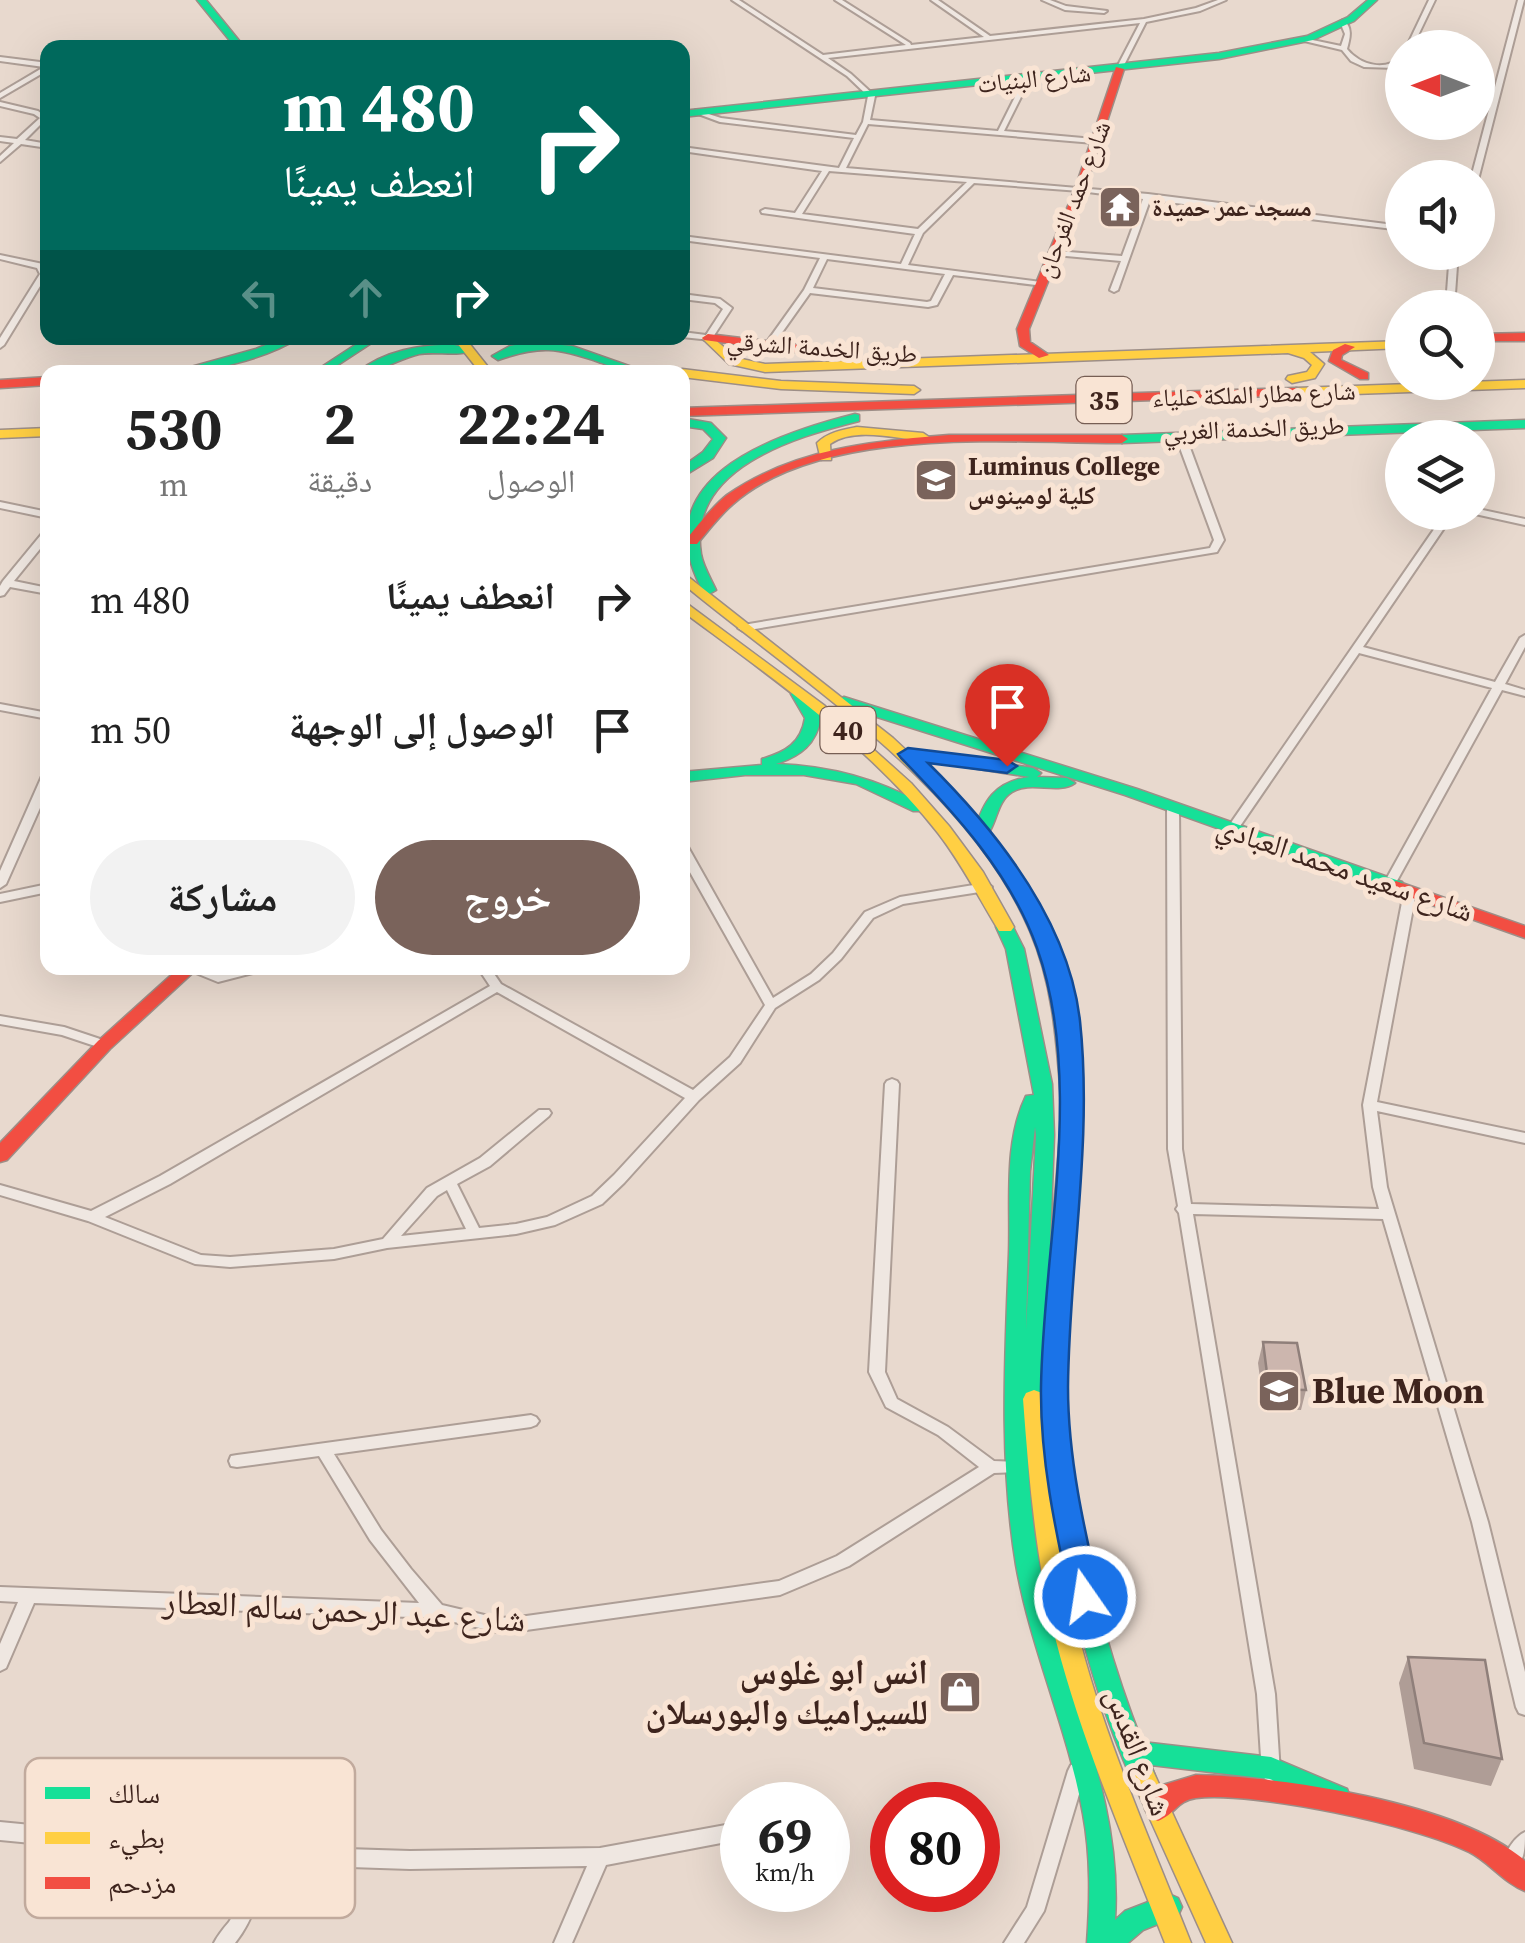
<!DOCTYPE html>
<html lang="ar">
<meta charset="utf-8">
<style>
body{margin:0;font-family:"Source Serif 4","Noto Naskh Arabic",serif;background:#f2f2f2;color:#222;direction:rtl;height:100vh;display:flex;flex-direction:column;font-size:38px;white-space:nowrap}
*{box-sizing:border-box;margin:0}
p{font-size:32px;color:#767676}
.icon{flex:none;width:55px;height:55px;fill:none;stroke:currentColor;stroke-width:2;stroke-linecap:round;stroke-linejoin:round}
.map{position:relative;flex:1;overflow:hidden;direction:ltr}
.panel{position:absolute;left:40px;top:365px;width:650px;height:610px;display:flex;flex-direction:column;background:#fff;border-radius:20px;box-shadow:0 10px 40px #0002;direction:rtl}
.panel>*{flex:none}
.hud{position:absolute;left:40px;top:40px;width:650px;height:305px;border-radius:20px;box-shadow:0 10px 40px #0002;direction:rtl;background:#00695c;color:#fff;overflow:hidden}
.needle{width:65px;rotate:270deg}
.buttons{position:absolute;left:1385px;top:30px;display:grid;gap:20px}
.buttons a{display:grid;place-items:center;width:110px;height:110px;border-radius:50%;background:#fff;box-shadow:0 10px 40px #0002;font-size:50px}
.speed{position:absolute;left:720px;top:1782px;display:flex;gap:20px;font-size:50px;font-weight:700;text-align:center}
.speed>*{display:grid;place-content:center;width:130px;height:130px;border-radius:50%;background:#fff;box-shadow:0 10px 40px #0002;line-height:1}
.speed small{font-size:25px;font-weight:400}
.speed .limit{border:15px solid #d22;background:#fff;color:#111}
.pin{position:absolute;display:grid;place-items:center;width:85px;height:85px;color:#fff;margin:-102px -42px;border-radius:50% 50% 50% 0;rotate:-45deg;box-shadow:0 0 10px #0007}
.pin .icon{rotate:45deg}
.me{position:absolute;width:110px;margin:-55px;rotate:347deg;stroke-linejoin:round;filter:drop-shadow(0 0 8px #0008)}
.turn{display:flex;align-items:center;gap:35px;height:210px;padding:0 50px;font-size:45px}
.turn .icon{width:130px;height:130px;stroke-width:2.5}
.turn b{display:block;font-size:70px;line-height:85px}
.lanes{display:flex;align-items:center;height:95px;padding:0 50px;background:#0003;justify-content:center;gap:50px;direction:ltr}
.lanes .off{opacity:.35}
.eta{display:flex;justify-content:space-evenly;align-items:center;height:170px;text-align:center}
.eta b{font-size:60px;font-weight:700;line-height:70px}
.primary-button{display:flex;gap:20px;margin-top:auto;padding:20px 50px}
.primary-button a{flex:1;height:115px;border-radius:60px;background:#7a635b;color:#fff;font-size:40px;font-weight:700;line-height:115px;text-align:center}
.primary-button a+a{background:#f2f2f2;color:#222}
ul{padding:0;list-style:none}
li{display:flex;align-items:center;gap:30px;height:130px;padding:0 50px}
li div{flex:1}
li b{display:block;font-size:38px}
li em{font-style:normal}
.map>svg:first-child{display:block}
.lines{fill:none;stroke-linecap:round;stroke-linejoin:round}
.street-casing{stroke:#ad9e96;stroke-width:4}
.fast-casing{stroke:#9d8e87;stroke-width:3}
.slow-casing{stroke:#9d8e87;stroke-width:3}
.jam-casing{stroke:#9d8e87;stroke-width:3}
.street{fill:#efe7e1;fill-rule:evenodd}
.fast{fill:#16e098;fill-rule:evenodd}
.slow{fill:#ffcf43;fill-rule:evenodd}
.jam{fill:#f24e42;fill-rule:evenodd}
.wall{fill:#af9d96}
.building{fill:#ccb6ae;stroke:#8f7f7a;stroke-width:2.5}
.route{fill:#1a73e8;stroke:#114b97;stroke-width:2.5}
.labels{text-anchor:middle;stroke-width:10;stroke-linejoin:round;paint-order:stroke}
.far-street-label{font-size:25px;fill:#3e241d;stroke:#f9e4d4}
.far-poi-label{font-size:25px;font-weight:bold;fill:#3e241d;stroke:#f9e4d4;text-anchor:start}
.shield{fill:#f9e4d4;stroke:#765e54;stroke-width:2.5}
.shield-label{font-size:28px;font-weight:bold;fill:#3e241d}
.street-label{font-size:30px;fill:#3e241d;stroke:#f9e4d4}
.near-poi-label{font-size:35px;font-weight:bold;fill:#3e241d;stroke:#f9e4d4;text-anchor:start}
.near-street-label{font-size:35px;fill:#3e241d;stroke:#f9e4d4}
.key{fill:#f9e4d4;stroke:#c1aa9d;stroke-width:2.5}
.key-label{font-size:28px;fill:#3e241d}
</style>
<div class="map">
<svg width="1525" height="1943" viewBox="0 0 1525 1943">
<rect width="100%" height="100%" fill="#e8d9ce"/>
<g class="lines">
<g class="street-casing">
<path id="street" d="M732,0h7l84,55 83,-10 -71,-45h7l68,43 1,2 73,-8 -53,-37h7l52,36 154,-17 52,-11 22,-8h8l-26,11 -54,11 -24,47 -3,2 -3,-2 24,-46 -312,35 23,16 24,22 -5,24 128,11 17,-34 -3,-17 3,-2 3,2 3,17 -17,34 90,8 4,2 -4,2 -226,-19 -22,44 302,26 254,32v4l-252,-30 -32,90 -4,2 -4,-2 11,-29 -66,-6 -4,-2 4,-2 67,5 21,-57 -63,-8 -106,-8 -51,50 -15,32 133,17h3v4l-91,-11 -16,30 -9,2 -118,-14 -39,55h-6l-1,-2 40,-56 16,-32 -138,-18v-4l219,28 14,-30 -153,-21 -1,-2 4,-2 30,4 27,-42 -140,-20v-4l157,21 15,-30 -134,-16 -27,-10 3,-2 25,8 135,17 7,-13 5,-26 -21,-20zM829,171l138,11 -49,47 -116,-15zM827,259l118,15 -14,27 -4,1 -114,-14z
M1042,0h8l16,6 41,5 -3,2 -39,-3z
M1429,0h6l-23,48h-6z
M1518,0h6l-46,180v-2h-7z
M1343,20c10,7 7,18 4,29 14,17 38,22 55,8v6l-6,5 -32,-1 -13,-6 -9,-11 -42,-10 3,-2 38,8 4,-12 -5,-12z
M0,57l48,6v7l-48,28v-5l44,-26 -44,-6z
M0,102l38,9 8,6v2l-21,21 23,4v4l-27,-4 -21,18v-6l14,-13 -14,-2v-4l17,2 23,-21 -6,-4 -34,-8z
M1450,252h8l-4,56h-17l10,-16z
M0,255l43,9 5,9 -44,72 -4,3v-10l40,-64 -3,-6 -37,-9z
M682,294l38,5 12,9 -21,32 -29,-3v-5l24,3 17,-26 -8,-6 -33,-4z
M1181,434l5,3 38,103 -7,12 -474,79 -5,-3 5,-3 467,-77 4,-8 -38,-103z
M0,502l48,10v6l-48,-10z
M1478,509l47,10v6l-50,-11 -1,-2h4z
M1446,512h9l-92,135 132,35 25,-44 5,-3v12l-20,37 20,6v6l-23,-6 -109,198h-8l-2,-3 109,-197 -133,-35 -123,179h-8l-2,-2z
M48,529v10l-34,42 34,7v6l-38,-7 -6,8 -4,1v-10l3,-5 42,-51z
M0,704l48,9v6l-48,-9z
M48,773v17l-42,94 -6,4v-17l42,-95z
M1173,805l6,3 3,341 9,55 188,5 -6,-22 -10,-82 41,-213 6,-4 6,4 -39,210 148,31v10l-148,-32 10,76 101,335 37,150v43l-6,-2 -3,-6 -44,-185 -89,-303 -190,-5 82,480 5,79 -3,6 -6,2 -6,-2 -3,-6 -5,-79 -78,-481 -3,-4 2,-3 -10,-57 -1,-341z
M682,844l6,3 85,151 38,-24 22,-21 32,-41 35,-15 86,-14 6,4 -6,4 -83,13 -30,14 -32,41 -22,21 -44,28 -35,55 -41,37 -75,83 -22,21 -47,21 -39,9 -129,14 -53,11 -104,8 -35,-3 -107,-43 -88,-26v-10l91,26 69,-35 330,-190 -12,-18h12l11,16 192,106 37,-33 35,-52 -83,-147zM497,992l188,106 -71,77 -22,21 -45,21 -31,7 -37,4 -22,-44 33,-18 59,-50 2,-3 -2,-3h-10l-59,48 -53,30 -44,51 -49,10 -104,8 -29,-2 -96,-38 65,-33zM447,1190l19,39 -65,7 36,-40z
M48,884v8l-48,10v-8z
M189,968h16l14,6 24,-6h20l-2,3 -43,11 -27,-11z
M0,1016l64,11 45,15 1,3 -6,4 -42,-14 -62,-11z
M892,1079l5,2 2,3 -14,288 12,27 51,28 46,34 25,1 2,5 -2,5 -25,1 -145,93 -69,29 -261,36 -22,1 -60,-14 -403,-15 -28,65 -6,3v-27l18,-42 -18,-1v-14l419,16 -49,-63 -51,-84 -82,11 -6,-1 -2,-5 2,-5 6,-1 294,-40 5,2 3,4 -3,4 -5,2 -197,27 47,76 30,39 31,36 55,13 22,-1 260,-36 58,-25 142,-89 -41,-32 -52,-28 -17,-35 16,-288 2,-3z
M1077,1763l6,2 3,6 -42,140 -20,32h-20l23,-36 41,-136 3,-6z
M0,1822l250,24 160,5 190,-3 142,-26v17l-136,26 -34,78h-18l33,-77 -177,3 -150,-5c1,30 -6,55 -25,79h-21c4,-8 9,-14 15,-21 12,-18 13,-38 12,-59l-241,-23z
M1525,1832c0,16 0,33 -15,40l-6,-3 -3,-6c5,-11 13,-26 24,-31z"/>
</g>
<g class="fast-casing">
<path id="fast" d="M197,0h9l39,48h-9z
M1368,0h9l-23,21 -41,19 -94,19 -537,58v-6l537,-58 88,-17 41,-19z
M283,338h15c-28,19 -92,36 -125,34l83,-23z
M366,338h13l-52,34h-13z
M531,342l41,4 74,26c-17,1 -30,-4 -47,-10 -41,-14 -59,-17 -101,-2l-6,-4 18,-10z
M454,345l20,5c-14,7 -38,1 -55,4 -21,5 -40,19 -61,18 26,-21 63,-28 96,-27z
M855,414l4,1v6c-64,16 -172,47 -158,133 2,12 10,25 15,36l-7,4 -5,-1c-63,-113 64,-157 151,-179z
M682,418l29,5 15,15 -13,20 -31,19v-10l21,-15 10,-13 -10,-10 -21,-3z
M1525,420v8l-403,15 -6,-4 6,-4z
M798,690l5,1 18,27c-5,26 -20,38 -45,46 55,2 101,15 149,41l2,3 -2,3h-12l-57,-27 -52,-9h-59l-63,7v-10l80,-7v-6c24,-7 39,-16 43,-41l-14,-24z
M844,697l293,92 265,93 2,4 -2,4h-12l-265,-95 -286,-90 -3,-3 3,-3z
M908,749l125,19 8,5 -4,4 30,1 8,5c-17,12 -44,-3 -63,9 -18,11 -14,38 -30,46l-8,-5c9,-32 21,-52 56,-56l-127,-20 -3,-3 3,-3z
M1005,922l6,1 13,26 28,135 2,51 -5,136 13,-160 2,-5h14l2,5c-3,84 -15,167 -15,251 1,130 30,259 77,380l129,15 76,32 3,8 -3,8 -9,4 -68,-30 -119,-14 5,14 -3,8 -9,4 -9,-4c-54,-121 -83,-256 -90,-388l-3,6 -8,3 -8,-4c1,71 6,143 25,212 27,101 71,197 64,304l10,-9 44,-17 9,4 4,9 -4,9 -35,14 -15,13h-41c3,-43 4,-86 -4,-129 -15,-85 -52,-164 -67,-249 -17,-103 -11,-208 -7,-311 2,-51 -6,-111 17,-158l8,-1 -28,-146 -10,-22zM1035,1127l1,8 -10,195 4,-159z"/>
</g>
<g class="slow-casing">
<path id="slow" d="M708,334l29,24 28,6 637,-23v7l-92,4 14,12 -9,14 -23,5 -6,-4 2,-3 19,-4 5,-7 -8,-7 -16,-5 -523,19 -36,-8 -25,-24 -2,-2z
M453,338h12l27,34h-12z
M682,369l99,12 133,5 6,4 -6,4 -133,-5 -99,-12v-5h-6z
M1525,380v8l-229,8 -6,-4 6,-4z
M857,427l66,6 6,4 -6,4c-28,-3 -69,-14 -93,3l1,16h-10l-4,-17c11,-11 25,-13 40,-16z
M48,428v8l-48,2v-8z
M682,572l211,166 61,57 51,62 43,74 25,83 7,97 -2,5h-14l-2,-5c-5,-61 -7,-122 -32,-180 -60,-144 -230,-250 -348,-348z
M682,600l143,106 86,77 38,43 34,46 31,55 -3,4h-12c-20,-33 -37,-67 -61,-98 -70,-89 -166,-155 -256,-222z
M1034,1390l8,3 3,6c6,81 14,163 35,242 27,104 72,203 111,302h-26c-39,-100 -82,-198 -109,-302 -20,-79 -27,-161 -33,-242l3,-6z
M1144,1767l9,4 79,172h-26l-74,-164 3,-8z"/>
</g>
<g class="jam-casing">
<path id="jam" d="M1116,67l8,2 -39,120 -56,140 1,13 19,13 -10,3 -19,-12 -3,-17 58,-140z
M1525,333v8h-47v-7z
M708,334l133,16 6,4 -6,4 -137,-18 -2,-2z
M1345,344l10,3 -13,8 -1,5 27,13v6h-8l-31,-18 4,-11z
M48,377v8l-48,3v-8z
M1296,388l4,1v6l-618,21v-8z
M949,435h173l6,4 -6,4c-113,0 -299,-18 -389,61 -13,11 -25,27 -36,40h-10l-2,-3c12,-15 27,-34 42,-46 66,-46 145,-54 222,-60z
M1396,881l129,45v12l-135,-48 -2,-4z
M179,968h19l-88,81 -103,111 -7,2v-19l98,-102z
M1196,1775c87,1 259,28 326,83l3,3v30c-21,-8 -36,-29 -56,-39 -53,-27 -215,-61 -273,-54 -18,2 -22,17 -38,23l-9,-4 -4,-8 18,-24z"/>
</g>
<use href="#street" class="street"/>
<use href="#fast" class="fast"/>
<use href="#slow" class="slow"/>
<use href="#jam" class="jam"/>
</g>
<path class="wall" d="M1263,1342l43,48 -5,20 -37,-1 -6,-46z
M1408,1657l94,102 -11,27 -77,-17 -15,-86z"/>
<path class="building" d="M1263,1342l34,1 9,47 -37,-1z
M1408,1657l77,3 17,99 -78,-16z"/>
<path class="route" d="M908,748l99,12 10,6 -10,7 -79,-10c68,67 141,158 152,258 13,121 -11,244 -12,366 0,71 16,141 32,210l-4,9 -11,4 -10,-4 -5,-9c-15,-69 -30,-139 -29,-210 2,-140 44,-304 -4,-439 -26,-74 -82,-135 -136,-190l-3,-4z"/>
<defs>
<g id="temple-square" transform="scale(2.25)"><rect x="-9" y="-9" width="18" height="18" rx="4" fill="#7a635b" stroke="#f9e4d4"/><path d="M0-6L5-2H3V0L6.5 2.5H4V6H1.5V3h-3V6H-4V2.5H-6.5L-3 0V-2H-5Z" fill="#fff"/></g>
<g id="university-square" transform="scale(2.25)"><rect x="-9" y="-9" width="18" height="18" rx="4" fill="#7a635b" stroke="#f9e4d4"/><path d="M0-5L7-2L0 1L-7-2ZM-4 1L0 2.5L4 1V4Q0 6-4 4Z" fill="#fff"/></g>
<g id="school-square" transform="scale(2.25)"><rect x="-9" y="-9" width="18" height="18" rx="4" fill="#7a635b" stroke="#f9e4d4"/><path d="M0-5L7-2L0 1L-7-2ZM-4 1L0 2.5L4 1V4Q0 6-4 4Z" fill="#fff"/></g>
<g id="shop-square" transform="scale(2.25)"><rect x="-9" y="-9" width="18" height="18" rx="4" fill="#7a635b" stroke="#f9e4d4"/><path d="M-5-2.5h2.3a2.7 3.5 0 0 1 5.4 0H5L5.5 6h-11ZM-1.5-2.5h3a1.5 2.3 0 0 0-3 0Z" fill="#fff"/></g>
</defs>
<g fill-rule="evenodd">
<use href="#temple-square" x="1120" y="207"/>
<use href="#university-square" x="936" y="480"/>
<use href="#school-square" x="1279" y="1391"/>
<use href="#shop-square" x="960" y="1692"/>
</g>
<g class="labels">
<g class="far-street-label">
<text transform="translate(1034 78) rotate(-6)" y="9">شارع البنيات</text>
<text transform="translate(1073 199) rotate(-69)" y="9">شارع حمد الفرحان</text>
<text transform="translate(822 347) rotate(4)" y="9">طريق الخدمة الشرقي</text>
<text transform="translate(1254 394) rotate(-2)" y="9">شارع مطار الملكة علياء</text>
<text transform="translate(1254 428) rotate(-2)" y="9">طريق الخدمة الغربي</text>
</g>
<g class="far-poi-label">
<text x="1152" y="216">مسجد عمر حميدة</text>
<text x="968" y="475">Luminus College<tspan x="968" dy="29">كلية لومينوس</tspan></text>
</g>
<g class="shield">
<rect x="1076.5" y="377" width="55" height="46" rx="8"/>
<rect x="820.5" y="707" width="55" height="46" rx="8"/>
</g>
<g class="shield-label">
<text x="1104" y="410">35</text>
<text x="848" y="740">40</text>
</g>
<g class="street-label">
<text transform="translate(1345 869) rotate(19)" y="10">شارع سعيد محمد العبادي</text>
<text transform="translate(1138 1752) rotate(69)" y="10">شارع القدس</text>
</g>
<g class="near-poi-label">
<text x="1312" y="1403">Blue Moon</text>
<text x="928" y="1684" text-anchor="end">انس ابو غلوس<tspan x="928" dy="40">للسيراميك والبورسلان</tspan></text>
</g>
<g class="near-street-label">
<text transform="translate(344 1610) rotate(3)" y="12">شارع عبد الرحمن سالم العطار</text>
</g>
</g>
<rect x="25" y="1758" width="330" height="160" rx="15" class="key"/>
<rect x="45" y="1787" width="45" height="12" fill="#16e098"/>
<rect x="45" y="1832" width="45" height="12" fill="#ffcf43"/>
<rect x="45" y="1877" width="45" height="12" fill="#f24e42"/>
<g class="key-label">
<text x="108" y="1803">سالك</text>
<text x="108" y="1848">بطيء</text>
<text x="108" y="1893">مزدحم</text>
</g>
</svg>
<div class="buttons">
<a><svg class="needle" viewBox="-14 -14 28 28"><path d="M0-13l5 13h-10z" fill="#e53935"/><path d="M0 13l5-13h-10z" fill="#767676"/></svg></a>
<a><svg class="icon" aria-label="sound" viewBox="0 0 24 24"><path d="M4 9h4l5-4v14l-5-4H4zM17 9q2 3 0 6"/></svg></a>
<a><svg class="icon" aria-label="search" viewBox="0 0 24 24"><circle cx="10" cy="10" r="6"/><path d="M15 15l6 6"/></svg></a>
<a><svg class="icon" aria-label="layers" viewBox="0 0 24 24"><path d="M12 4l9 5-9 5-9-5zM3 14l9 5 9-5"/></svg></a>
</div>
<div class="speed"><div>69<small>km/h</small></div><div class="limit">80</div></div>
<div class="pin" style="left:1007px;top:766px;background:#d93025"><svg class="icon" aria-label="arrive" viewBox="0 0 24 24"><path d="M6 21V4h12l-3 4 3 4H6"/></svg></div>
<svg class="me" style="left:1085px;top:1597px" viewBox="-20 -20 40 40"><circle r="17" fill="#1a73e8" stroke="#fff" stroke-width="3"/><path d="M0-11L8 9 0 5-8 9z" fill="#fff"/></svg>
<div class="hud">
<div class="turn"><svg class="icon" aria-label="right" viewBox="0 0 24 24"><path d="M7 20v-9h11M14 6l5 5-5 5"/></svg><div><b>480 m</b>انعطف يمينًا</div></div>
<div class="lanes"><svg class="icon off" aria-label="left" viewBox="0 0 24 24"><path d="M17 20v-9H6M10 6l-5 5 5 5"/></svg><svg class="icon off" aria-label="ahead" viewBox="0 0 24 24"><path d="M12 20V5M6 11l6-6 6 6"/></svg><svg class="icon" aria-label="right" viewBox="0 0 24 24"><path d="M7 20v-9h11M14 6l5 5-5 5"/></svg></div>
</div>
<section class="panel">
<div class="eta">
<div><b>22:24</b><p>الوصول</p></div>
<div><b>2</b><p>دقيقة</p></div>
<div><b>530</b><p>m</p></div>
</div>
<ul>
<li><svg class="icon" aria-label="right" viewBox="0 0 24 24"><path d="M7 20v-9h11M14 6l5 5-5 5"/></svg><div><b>انعطف يمينًا</b></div><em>480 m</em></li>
<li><svg class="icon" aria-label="arrive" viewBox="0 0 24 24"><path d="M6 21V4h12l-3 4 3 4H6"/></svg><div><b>الوصول إلى الوجهة</b></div><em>50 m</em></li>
</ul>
<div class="primary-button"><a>خروج</a><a>مشاركة</a></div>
</section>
</div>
